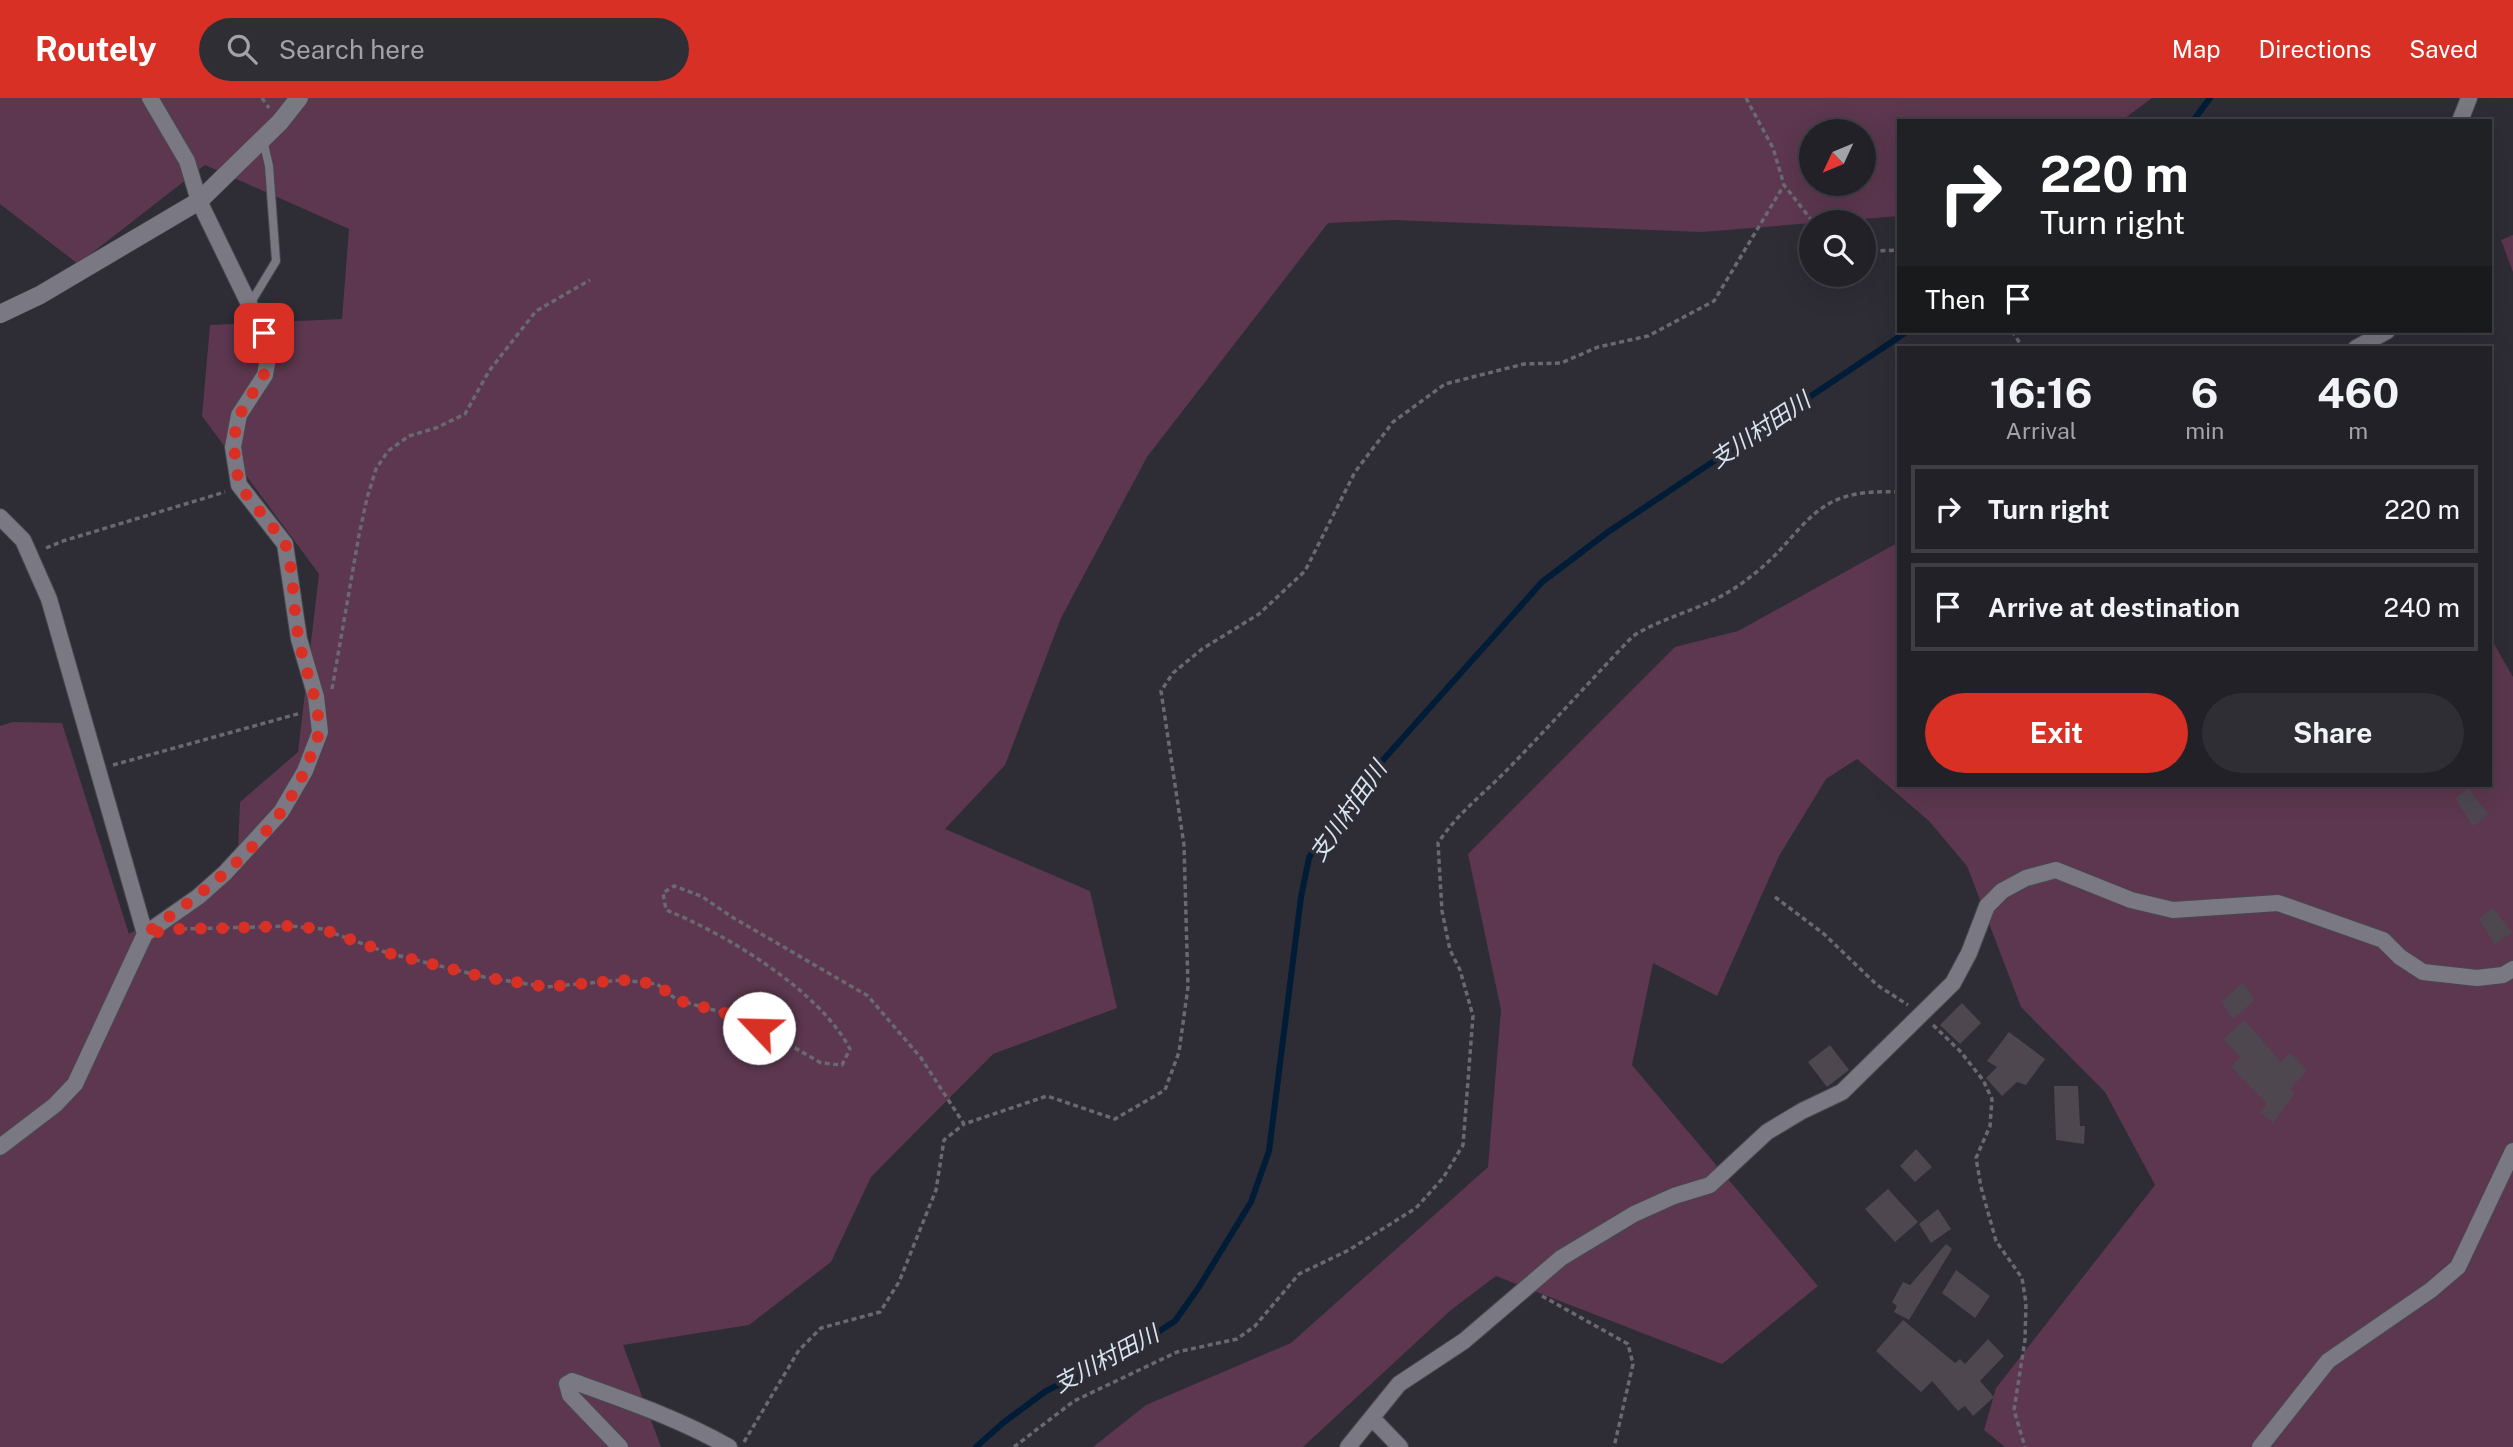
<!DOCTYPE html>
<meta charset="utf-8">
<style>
body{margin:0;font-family:"Public Sans","Noto Sans JP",sans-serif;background:#2e2e34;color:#f1f3f6;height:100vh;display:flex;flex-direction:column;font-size:26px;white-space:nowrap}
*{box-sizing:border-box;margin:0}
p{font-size:23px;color:#a2a3a8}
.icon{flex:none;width:38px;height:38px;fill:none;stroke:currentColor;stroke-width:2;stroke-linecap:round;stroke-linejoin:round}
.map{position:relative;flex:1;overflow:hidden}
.drawer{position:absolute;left:1897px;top:248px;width:595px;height:441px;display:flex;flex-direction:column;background:#222128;border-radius:0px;box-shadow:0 7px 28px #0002,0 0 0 2px #3f3e45}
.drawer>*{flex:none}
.top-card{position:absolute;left:1897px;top:21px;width:595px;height:214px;border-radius:0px;box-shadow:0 7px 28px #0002,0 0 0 2px #3f3e45;background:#202124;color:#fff;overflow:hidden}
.needle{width:46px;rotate:226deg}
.tools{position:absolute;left:1799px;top:21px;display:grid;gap:14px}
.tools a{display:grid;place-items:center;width:77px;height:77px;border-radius:50%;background:#222128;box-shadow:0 7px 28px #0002,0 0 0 2px #3f3e45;font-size:35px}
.pin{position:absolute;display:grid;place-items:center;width:60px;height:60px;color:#fff;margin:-30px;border-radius:14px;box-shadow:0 4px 10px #0006}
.me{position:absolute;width:77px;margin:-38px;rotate:294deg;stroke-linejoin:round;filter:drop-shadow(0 0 5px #0008)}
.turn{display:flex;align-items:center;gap:24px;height:147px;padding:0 28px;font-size:32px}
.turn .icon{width:91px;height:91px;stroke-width:2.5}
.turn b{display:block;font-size:49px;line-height:60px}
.then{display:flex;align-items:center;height:66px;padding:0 28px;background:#0003;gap:14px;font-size:26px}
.eta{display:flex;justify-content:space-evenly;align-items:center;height:119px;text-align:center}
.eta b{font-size:42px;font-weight:700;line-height:49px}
.primary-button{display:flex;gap:14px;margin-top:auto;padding:14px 28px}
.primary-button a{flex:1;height:80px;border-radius:42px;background:#d93025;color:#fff;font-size:28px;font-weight:700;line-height:80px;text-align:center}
.primary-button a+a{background:#2e2e34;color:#f1f3f6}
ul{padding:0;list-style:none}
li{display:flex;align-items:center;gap:21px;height:88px;margin:0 14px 10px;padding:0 14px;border:4px solid #3f3e45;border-radius:0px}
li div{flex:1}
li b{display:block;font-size:26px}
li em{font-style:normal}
header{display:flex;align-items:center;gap:42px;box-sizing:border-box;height:98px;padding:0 35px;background:#d93025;color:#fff}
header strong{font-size:33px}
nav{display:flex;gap:38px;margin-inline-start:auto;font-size:24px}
.search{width:490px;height:63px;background:#2e2e34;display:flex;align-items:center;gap:18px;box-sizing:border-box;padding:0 24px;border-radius:38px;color:#a2a3a8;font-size:26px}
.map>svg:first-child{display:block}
.green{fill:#5c374f;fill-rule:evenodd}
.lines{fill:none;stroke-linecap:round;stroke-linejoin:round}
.stream{stroke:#011c37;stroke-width:6}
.building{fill:#4e474f}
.lane-casing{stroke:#49474f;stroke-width:10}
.street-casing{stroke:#49474f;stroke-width:18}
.secondary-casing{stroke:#49474f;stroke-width:19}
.path{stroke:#6a6870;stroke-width:3.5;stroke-dasharray:5 3.5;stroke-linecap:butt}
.lane{stroke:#7a7882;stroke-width:8}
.street{stroke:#7a7882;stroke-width:16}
.secondary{stroke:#7a7882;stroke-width:18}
.route{stroke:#d93025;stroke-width:12;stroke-dasharray:0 21.6}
.labels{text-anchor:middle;stroke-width:7;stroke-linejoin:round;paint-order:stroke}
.water-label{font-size:23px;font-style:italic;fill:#d8e4f1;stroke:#2e2c35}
</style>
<header>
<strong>Routely</strong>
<div class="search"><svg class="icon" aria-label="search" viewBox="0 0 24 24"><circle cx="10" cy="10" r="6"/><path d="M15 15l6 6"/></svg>Search here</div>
<nav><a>Map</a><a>Directions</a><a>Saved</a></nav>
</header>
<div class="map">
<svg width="2513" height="1349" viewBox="0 0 2513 1349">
<rect width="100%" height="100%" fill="#2e2c35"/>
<path class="green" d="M0,0h2152l-31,23h-222v95l-197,16 -309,-12 -65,3 -181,234 -86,161 -56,147 -60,64 145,62 27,117 -124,46 -122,123 -40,85 -82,63 -126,20 38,102h-661v-721l13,-4 49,1 67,211 108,-60 3,-72 58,-50 21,-178 -117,-158 8,-91 132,-6 7,-90 -144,-64 -127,99 -78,-60zM1811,33h53v53h-53z
M2513,137v37l-12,-32z
M1899,444v244h591v-149l23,40v770h-508l-21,-17 12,-42 159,-203 -50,-93 -84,-85 -54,-141 -38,-45 -72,-62 -31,20 -47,77 -62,140 -64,-33 -21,102 186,221 -96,78 -226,-88 -45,34 -148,137h-210l53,-42 145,-62 197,-176 13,-157 -33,-156 207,-207 63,-16z"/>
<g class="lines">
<path class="stream" d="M2193,23l17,-23
M976,1349l27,-24 43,-32 84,-41 45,-29 24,-34 52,-85 18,-51 32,-254 8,-39 16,-28 33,-42 184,-206 66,-50 300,-201"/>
</g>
<path class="building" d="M2468,691l21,25 -16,12 -18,-28z
M2493,810l19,25 -17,11 -17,-25z
M2243,885l12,17 -22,19 -12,-17z
M1962,905l19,20 -21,21 -20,-19z
M2244,922l37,42 9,-9 17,17 -16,19 4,4 -22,30 -13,-11 7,-8 -36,-37 9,-10 -17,-18z
M2009,934l36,27 -19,26 -9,-3 -15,14 -16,-18 11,-11 -10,-6z
M1830,947l19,25 -22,17 -19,-25z
M2054,988h24l2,40h5l-1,18 -28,-4z
M1916,1051l16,18 -17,15 -15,-16z
M1888,1091l30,33 -23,20 -30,-33z
M1938,1111l13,20 -20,14 -12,-19z
M1946,1146l6,5 -43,71 -15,-8 3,-6 -5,-4 11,-20 7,3z
M1956,1172l34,26 -15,22 -33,-25z
M1903,1222l52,43 5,-4 5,5 23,-25 16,17 -24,25 14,16 -21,19 -8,-10 -7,5 -26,-30 -11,11 -45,-41z"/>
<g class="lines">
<g class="lane-casing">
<path id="lane" d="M250,206l26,-43 -7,-95 -6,-26"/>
</g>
<g class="street-casing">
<path id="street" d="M2460,23l9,-23
M2356,250l31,-17
M0,419l23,23 26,59 96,335
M0,1049l55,-42 20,-21 70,-150 53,-37 27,-24 56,-61 24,-41 15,-39 -4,-35 -17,-58 -14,-95 -46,-59 -6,-38 6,-32 26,-40 4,-23 -2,-11 -68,-140 -12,-40 -37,-63
M1372,1320l28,29
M620,1349l-50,-52 -3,-11 5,-3c53,19 108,38 157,66
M1348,1349l51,-63 65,-43 97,-83 73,-44 40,-18 36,-11 57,-53 35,-21 40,-19 111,-109 16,-30 18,-47 15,-15 24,-13 30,-8 75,30 42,10 105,-7 105,37 17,17 23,15 54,6 26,-3 10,-6
M2260,1349l68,-86 103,-71 27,-23 55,-116"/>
</g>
<g class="secondary-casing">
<path id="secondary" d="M0,216l40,-19 159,-94 81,-79 19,-24"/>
</g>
<path class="path" d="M262,0l7,10
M1746,0l27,50 11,37
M1864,149l13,4 22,-1
M2012,233l11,17
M46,450l17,-7 162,-49
M332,591l27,-154 8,-37 9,-29 12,-18 21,-15 27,-8 29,-14 24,-43 47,-60 54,-31
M113,667l188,-52
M1775,799l49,37 53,51 31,20
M182,831l109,-3 31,3 66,24 96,24 62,10 76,-7 35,4 20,16 66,18 78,45 21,2 8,-16c-31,-59 -124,-115 -184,-139l-3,-17 11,-7 27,10 31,21 136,79 53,62 43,66 83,-28 68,23 50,-29 14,-38 9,-65 -4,-142 -23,-154 12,-18 29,-24 57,-35 46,-43 50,-99 38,-50 52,-38 79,-20 37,-1 37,-16 50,-11 66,-35 70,-116 29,37
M1933,927l27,26 23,29 9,19 -2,27 -14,32 5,29 15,54 26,37 4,25 -1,37 -11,70 11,37
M1542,1198l86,48 5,20 -19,83
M744,1344l55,-92 22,-22 59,-16 19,-30 37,-92 8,-50 20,-16
M1014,1349l60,-46 103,-49 60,-13 18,-13 44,-52 50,-24 67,-42 27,-30 20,-33 10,-129 -13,-46 -10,-20 -8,-39 -4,-68c18,-28 43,-47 66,-70 44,-45 86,-92 129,-137 30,-19 67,-26 97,-45 18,-11 35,-25 50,-41 15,-16 30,-36 50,-47 20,-11 47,-12 69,-11"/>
<use href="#lane" class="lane"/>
<use href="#street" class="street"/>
<use href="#secondary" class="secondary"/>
</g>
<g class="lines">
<path class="route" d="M264,235c17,36 -12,53 -24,82 -8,18 -6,38 -3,57 3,22 24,39 37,57 4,5 10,11 12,17 8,28 7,60 12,89 5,32 20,61 21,93 0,10 -6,21 -9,30 -29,78 -100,130 -165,176l33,-5 51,-1 62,-2 31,3 66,24 96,24 62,10 76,-7 35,4 20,16 66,18 16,10"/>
</g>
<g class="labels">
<g class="water-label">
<text transform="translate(1760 332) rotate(-34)" y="8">支川村田川</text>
<text transform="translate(1348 713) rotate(-55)" y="8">支川村田川</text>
<text transform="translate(1106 1261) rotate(-28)" y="8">支川村田川</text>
</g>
</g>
</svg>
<div class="tools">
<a><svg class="needle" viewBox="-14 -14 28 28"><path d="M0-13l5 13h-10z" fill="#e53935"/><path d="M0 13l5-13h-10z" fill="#a2a3a8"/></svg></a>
<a><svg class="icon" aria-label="search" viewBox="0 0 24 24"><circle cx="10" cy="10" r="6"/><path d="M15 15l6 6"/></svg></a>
</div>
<div class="pin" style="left:264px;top:235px;background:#d93025"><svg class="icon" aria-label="arrive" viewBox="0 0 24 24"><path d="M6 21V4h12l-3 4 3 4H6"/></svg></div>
<svg class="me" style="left:759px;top:930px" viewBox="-20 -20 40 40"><circle r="19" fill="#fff"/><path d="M0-13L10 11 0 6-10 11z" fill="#d93025"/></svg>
<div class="top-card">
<div class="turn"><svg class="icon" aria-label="right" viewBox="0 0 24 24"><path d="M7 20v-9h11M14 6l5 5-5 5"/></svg><div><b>220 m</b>Turn right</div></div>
<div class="then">Then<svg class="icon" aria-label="arrive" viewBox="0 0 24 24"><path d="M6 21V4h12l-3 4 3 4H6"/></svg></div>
</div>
<section class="drawer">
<div class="eta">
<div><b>16:16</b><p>Arrival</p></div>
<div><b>6</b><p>min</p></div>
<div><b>460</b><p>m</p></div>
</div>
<ul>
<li><svg class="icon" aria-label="right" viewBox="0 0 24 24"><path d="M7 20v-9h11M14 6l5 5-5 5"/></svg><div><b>Turn right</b></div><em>220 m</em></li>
<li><svg class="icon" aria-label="arrive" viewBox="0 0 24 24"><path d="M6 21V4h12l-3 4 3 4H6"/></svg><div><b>Arrive at destination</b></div><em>240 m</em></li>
</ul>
<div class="primary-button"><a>Exit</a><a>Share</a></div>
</section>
</div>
